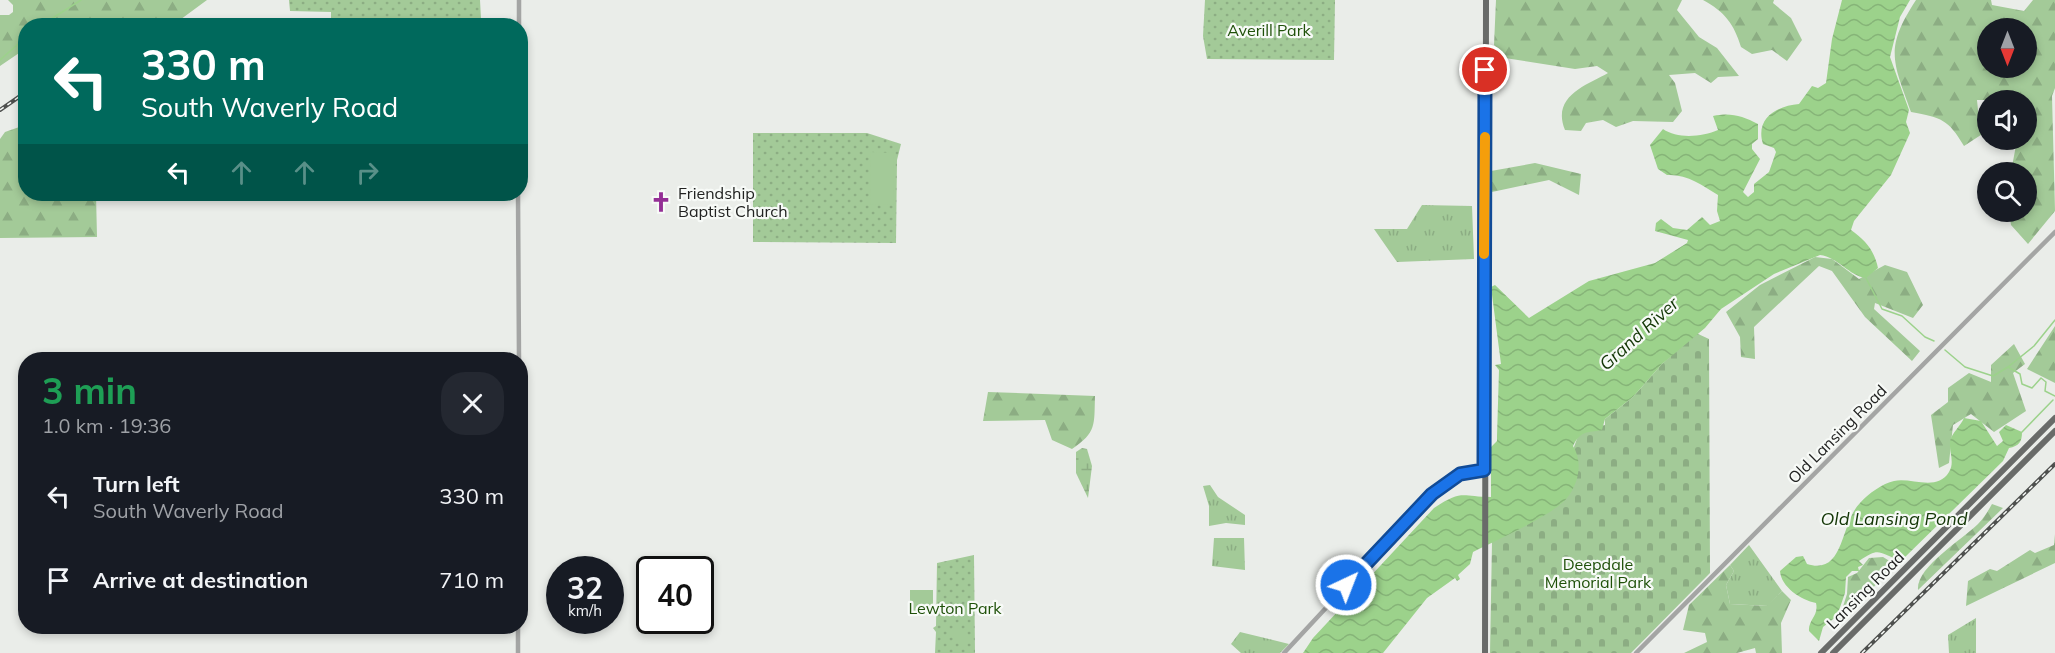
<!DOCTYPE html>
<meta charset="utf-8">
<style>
body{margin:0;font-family:Mulish,sans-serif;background:#242831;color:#f1f3f6;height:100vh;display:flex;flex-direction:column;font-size:22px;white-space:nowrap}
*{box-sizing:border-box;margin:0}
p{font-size:20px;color:#9ea1a6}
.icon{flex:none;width:33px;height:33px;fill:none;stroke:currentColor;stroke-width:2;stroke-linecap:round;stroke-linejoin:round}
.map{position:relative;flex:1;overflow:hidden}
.drawer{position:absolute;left:18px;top:352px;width:510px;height:282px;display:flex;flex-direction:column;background:#171b24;border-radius:24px;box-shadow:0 3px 9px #0003}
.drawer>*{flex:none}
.guide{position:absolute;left:18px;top:18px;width:510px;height:183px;border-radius:24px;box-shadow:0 3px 9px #0003;background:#00695c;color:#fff;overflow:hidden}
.needle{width:39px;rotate:180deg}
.buttons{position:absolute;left:1977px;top:18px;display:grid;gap:12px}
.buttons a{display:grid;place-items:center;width:60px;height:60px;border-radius:50%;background:#171b24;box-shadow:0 3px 9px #0003;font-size:30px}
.speed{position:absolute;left:546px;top:556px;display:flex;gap:12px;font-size:30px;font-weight:700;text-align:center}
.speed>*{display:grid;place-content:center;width:78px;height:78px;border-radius:50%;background:#171b24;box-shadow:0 3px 9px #0003;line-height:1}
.speed small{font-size:15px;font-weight:400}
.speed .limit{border:3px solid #111;border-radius:9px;background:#fff;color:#111}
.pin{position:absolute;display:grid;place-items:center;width:51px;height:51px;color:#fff;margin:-26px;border:3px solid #fff;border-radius:50%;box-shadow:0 2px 6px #0007}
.me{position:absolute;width:66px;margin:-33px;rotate:43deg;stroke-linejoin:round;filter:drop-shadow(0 0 4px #0008)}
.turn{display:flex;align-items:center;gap:21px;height:126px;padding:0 24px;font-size:27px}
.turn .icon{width:78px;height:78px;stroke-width:2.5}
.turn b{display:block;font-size:42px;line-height:51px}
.lanes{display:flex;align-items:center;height:57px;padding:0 24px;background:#0003;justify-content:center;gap:30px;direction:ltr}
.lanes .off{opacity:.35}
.round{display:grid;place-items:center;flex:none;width:63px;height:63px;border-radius:24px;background:#242831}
.overview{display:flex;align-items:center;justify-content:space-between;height:102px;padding:0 24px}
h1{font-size:36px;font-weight:700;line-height:45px;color:#1e9e55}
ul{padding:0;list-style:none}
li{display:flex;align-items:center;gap:18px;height:84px;padding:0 24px}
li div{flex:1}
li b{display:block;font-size:22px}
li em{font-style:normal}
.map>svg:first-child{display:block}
.grass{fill:url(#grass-tufts)}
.forest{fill:url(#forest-firs);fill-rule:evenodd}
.wetland{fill:url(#wetland-marsh)}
.cemetery{fill:url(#cemetery-stones)}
.park{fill:url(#park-dots)}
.pitch{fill:#a3ca98}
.water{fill:url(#water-waves)}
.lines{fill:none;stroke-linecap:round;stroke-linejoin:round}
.stream{stroke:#9cd28b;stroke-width:1.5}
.minor{stroke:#a4a5a4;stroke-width:4.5}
.major{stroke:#696b69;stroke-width:6}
.rail-casing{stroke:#4e504e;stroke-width:4}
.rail{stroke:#f7faf7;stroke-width:1.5;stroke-dasharray:4.5;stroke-linecap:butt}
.route-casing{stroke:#114b97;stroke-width:15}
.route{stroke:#1a73e8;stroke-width:10}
.slow{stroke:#f59e0b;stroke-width:10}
.labels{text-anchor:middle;stroke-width:4.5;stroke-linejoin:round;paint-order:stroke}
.park-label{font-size:16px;fill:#1f5109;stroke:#f7faf7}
.poi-label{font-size:16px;fill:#212221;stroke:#f7faf7;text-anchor:start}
.street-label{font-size:16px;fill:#212221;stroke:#f7faf7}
.water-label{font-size:18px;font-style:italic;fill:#133606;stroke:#f7faf7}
</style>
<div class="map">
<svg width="2055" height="653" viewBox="0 0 2055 653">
<defs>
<pattern id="grass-tufts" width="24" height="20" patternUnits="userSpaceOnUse" patternTransform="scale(1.5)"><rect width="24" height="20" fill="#a3ca98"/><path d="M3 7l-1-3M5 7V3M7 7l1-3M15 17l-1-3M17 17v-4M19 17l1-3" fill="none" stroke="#8cad83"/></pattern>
<pattern id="forest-firs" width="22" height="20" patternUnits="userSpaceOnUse" patternTransform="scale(1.5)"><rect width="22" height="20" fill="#a3ca98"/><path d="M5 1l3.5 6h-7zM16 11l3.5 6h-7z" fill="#8cad83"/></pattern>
<pattern id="wetland-marsh" width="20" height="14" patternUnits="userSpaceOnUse" patternTransform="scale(1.5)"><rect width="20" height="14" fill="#a3ca98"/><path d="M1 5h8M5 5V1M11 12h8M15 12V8" fill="none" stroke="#8cad83"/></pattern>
<pattern id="cemetery-stones" width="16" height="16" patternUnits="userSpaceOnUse" patternTransform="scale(1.5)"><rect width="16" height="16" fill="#a3ca98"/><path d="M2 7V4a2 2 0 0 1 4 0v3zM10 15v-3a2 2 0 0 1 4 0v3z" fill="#8cad83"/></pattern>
<pattern id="park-dots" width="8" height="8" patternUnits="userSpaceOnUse" patternTransform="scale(1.5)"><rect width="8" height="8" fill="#a3ca98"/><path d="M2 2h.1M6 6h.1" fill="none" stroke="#8cad83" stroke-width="1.8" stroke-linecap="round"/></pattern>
<pattern id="water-waves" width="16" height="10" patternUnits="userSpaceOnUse" patternTransform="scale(1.5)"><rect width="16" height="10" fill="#9cd28b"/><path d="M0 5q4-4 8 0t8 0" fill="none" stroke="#86b478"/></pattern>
</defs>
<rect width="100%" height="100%" fill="#eaede9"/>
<path class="grass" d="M1422,205l50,1 2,53 -77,3 -23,-33h33z
M1210,485l8,12 27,18v10l-19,-2 -17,3v-20l-6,-20z
M1214,538h30l1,32 -33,-4z
M1749,545l33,46 -14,15 -38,-2 -4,-19 8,-14 -4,-6z
M1976,618v35h-27l-1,-18z
M1240,632l49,12 -9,9h-39l-10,-9z"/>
<path class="forest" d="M8,0h199l-34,25 -147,1 -1,23 -25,17v-51h9l4,-3v-7z
M1496,0h186l-5,10 22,27 18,11 22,28 -21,1 -7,6 -16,-10 -26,2 6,8 7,28 -9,11 -40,-1 -17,6 -13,-7 -17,3 -5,8 -16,-1c-14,-34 22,-45 43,-57l-11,-7 -22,3 -70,-11 -11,-13z
M1703,0h71l-1,3 18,15 11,22 -15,21 -15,-11 -20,4 -11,-7c-7,-23 -16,-35 -38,-47z
M1916,0h75l1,5 32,6 9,-11h22v88l-3,8 3,115 -27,33 -17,-19 -2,-13h17v-40h-15l6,-32h9v-40h-49l2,20 8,11 -23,15c-16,-27 -22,-28 -53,-34 -18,-51 -27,-63 5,-112zM1988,28h38v40h-38z
M25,125l1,69h70l1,43 -97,1v-99l5,-7z
M1535,163l46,11 -2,21 -30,-15 -57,12 -1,-21z
M1815,257l17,2 27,20 26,-14 22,7 16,33 -10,13 -38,-15 -1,6 46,42 -8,10 -47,-44 -33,-46 -13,-5 -65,61 1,32 -14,-2 -1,-20 -14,-25 34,-27z
M2055,326v57l-28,-14z
M2014,344l11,20 -12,9 13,38 -32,21 -23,-18 -18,11 -4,38 -10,5 -8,-53 17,-13v-14l21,-15 22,9v-17z
M988,392l107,4c-1,29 2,36 -23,53l-20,-9 -7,-20 -62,1z
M1992,504l11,4 -85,82c-2,-23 44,-50 60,-66 6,-6 10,-13 14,-20z
M2055,534v29l-89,43 2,-25 22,-12 7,2 33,-21 5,3 19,-8z
M1883,557l13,8 -58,57 9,-28 1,-17 9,-4 12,-15z
M1730,565l4,6 -8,14 4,19 37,2 15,-15 9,9 -10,23 1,30h-26l-1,-5 -18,5h-53l23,-11 -2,-9 -22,-3 6,-25z"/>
<path class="wetland" d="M1082,448l5,1 5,17 -4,32 -12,-25v-21z"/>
<path class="cemetery" d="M1696,333l13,6 1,234 -79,80h-141l2,-111 59,-32 27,-74 11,-7 16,-4v-6l28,-22 29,-33z"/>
<path class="park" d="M289,0h191l1,19h-23v7l-11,-1 -6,-7 -110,1v-7l-41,-1z
M1205,0h130l-1,60 -127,-1 -4,-23z
M753,133h114l34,11 -4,16 -1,83 -143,-1z
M974,555l1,98h-40l1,-21 -3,-4 3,-2 1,-63z"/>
<path class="pitch" d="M871,152l23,1 -1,52 -23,-1z
M910,590h23v23h-23z
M953,628l14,2 -4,5h7v7h-17z"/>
<path class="water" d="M1842,0h68l-10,17 -10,40 19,53 -3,12 4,11 -19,42 -37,46 -3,9c15,11 23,20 27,38l-12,10c-17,-2 -28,-21 -46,-23l-46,19 -53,35 -16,19 -43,36 -29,33 -28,22 -3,11c-15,3 -21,0 -29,16 10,16 6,37 -6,52 -15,18 -71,42 -94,54l-3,12 -12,11 2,4 -3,2 -2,-3 -28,20 -44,55h-80l10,-15 121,-130c29,-19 27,-11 57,-11v-50l6,-6v-5l2,-66 -4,-5 6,-1 -10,-77 4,-2 34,33 60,-37 66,-18 32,-20 1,-3 -33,-9 1,-8 5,-4 12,9 14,2 15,-13 8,8 10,-4 -3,-10 1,-16c-16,-10 -31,-21 -51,-20l-9,-6 -8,-24 13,-16c14,10 39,8 55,1l-5,-14c17,-4 30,0 45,8v15l-6,5v5l8,10 -17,33 5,5 6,-5v-8l15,-12 7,-20 -2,-4 -11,-4c-8,-25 13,-38 36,-40l13,-18 6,2 8,-5 6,-44z
M1964,418l17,3 16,25 6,-5 -4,-9 7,-7 16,7c0,10 -3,14 -13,16l-6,13 -102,100c-24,-9 -21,-14 -42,0l4,4 -5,2 1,4h-7l-6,6 -1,16 -8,23 -14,11 -4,14 -10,-10c-1,-11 10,-15 7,-28 -15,-3 -35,-16 -36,-32l16,-14 7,-1 4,8c38,12 33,-41 53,-61 8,-9 23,-20 34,-22 17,-4 43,11 55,-9 6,-10 0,-19 1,-31 2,-8 11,-16 14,-23z"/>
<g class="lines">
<path class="stream" d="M40,26l41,-26
M0,60l26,-23
M1866,278l16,31 20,7 23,21 9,4
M1945,350l20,17 28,9 15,-9 12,7 2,10 10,4 9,-10 5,4 -1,9 10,5
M2008,367l26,-21 21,-26
M2022,432l31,-32"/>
<path class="minor" d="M519,26v-26
M518,194l1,166
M518,627v26
M1284,653l148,-159 28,-20 24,-4
M1636,653l419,-421"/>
<path class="major" d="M1485,653l1,-653
M1821,653l234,-235
M1833,653l222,-222"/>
<g class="rail-casing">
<path id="rail" d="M0,110l26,-18
M1862,653l193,-189"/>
</g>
<use href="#rail" class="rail"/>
</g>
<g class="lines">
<g class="route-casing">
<path id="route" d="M1346,585l86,-91 28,-20 24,-4 1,-400"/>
</g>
<use href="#route" class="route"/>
<path class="slow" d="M1484,254l1,-117"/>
</g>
<defs>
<g id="church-bare" transform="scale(1.62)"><path d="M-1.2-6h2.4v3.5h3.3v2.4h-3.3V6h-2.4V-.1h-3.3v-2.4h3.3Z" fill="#942f95" stroke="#f7faf7" stroke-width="2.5" paint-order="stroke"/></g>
</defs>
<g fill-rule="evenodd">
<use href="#church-bare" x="661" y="202"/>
</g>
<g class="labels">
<g class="park-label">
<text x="1269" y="36">Averill Park</text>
<text x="1598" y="570">Deepdale<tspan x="1598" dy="18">Memorial Park</tspan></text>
<text x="955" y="614">Lewton Park</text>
</g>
<g class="poi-label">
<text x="678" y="199">Friendship<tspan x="678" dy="18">Baptist Church</tspan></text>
</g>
<g class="street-label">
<text transform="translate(1837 434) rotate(-45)" y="6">Old Lansing Road</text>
<text transform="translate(1865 590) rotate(-45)" y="6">Lansing Road</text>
</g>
<g class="water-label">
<text transform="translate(1639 334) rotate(-42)" y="6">Grand River</text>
<text x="1894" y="525">Old Lansing Pond</text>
</g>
</g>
</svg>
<div class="buttons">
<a><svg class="needle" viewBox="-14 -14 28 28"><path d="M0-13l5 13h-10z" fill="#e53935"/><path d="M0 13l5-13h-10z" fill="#9ea1a6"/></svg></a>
<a><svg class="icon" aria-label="sound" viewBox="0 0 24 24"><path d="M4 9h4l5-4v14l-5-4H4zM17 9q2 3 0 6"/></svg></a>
<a><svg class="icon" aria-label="search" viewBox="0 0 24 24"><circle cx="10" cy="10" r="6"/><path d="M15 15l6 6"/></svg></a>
</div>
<div class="speed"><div>32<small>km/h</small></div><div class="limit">40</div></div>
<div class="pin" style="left:1485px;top:70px;background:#d93025"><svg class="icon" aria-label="arrive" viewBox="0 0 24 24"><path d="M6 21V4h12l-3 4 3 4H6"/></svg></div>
<svg class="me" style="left:1346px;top:585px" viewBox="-20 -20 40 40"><circle r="17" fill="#1a73e8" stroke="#fff" stroke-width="3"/><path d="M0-11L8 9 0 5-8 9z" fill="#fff"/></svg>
<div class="guide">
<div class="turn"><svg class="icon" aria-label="left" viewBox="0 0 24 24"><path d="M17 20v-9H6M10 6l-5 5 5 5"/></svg><div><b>330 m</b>South Waverly Road</div></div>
<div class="lanes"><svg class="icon" aria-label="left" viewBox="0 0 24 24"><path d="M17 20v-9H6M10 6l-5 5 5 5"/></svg><svg class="icon off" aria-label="ahead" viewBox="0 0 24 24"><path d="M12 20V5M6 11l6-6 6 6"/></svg><svg class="icon off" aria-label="ahead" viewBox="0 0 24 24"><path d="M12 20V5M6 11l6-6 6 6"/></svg><svg class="icon off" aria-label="right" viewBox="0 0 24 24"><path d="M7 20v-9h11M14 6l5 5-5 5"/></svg></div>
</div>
<section class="drawer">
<div class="overview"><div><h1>3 min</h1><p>1.0 km · 19:36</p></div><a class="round"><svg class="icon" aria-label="close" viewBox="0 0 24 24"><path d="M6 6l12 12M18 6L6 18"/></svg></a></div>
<ul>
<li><svg class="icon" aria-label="left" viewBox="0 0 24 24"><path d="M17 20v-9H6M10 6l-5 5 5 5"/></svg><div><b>Turn left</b><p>South Waverly Road</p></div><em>330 m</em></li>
<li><svg class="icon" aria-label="arrive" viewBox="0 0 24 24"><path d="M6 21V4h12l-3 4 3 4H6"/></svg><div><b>Arrive at destination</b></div><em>710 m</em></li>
</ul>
</section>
</div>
